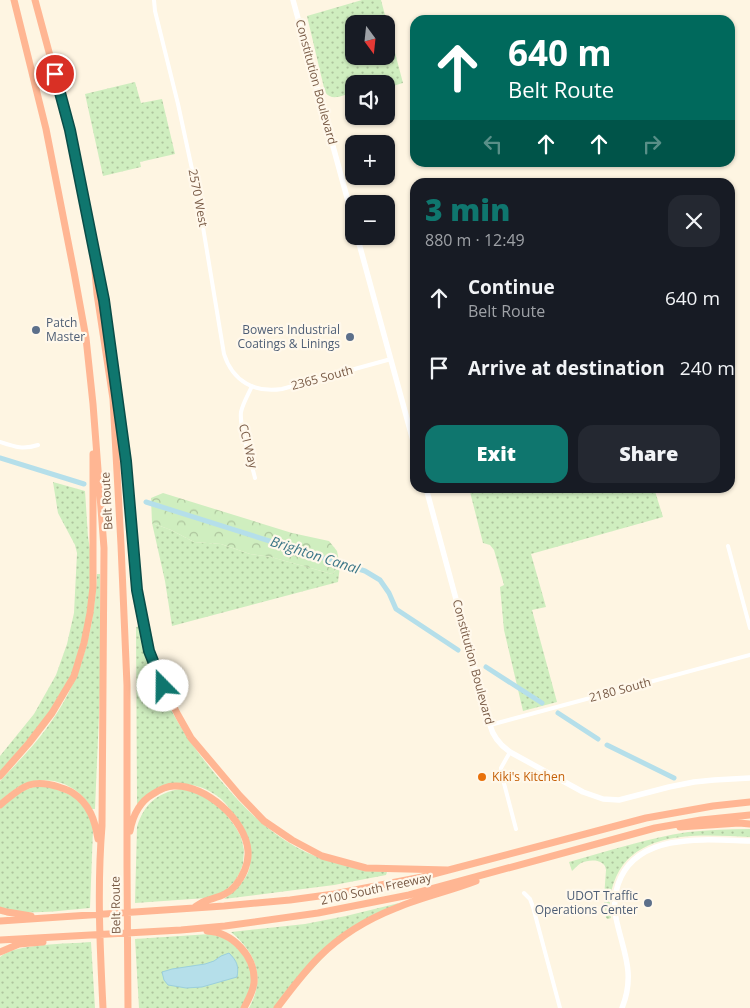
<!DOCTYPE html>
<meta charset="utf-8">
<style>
body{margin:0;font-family:"Open Sans",sans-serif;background:#242831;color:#f1f3f6;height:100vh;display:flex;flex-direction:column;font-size:19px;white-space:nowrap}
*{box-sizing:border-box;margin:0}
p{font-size:16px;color:#9ea1a6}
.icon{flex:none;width:28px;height:28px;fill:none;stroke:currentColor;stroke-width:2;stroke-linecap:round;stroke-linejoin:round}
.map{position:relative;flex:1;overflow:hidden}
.details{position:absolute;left:410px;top:178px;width:325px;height:315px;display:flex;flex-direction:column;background:#171b24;border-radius:15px;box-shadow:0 1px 4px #0004}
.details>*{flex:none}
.guide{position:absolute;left:410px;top:15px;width:325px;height:152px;border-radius:15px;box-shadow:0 1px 4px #0004;background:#00695c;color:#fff;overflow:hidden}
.needle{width:32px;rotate:165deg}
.controls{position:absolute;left:345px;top:15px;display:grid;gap:10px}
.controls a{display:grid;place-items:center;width:50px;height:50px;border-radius:10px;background:#171b24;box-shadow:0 1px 4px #0004;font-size:25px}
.pin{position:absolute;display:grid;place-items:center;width:42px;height:42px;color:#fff;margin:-21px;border:2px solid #fff;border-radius:50%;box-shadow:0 1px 5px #0007}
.me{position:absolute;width:55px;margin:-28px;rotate:338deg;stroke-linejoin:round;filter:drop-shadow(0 0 4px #0008)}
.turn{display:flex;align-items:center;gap:18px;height:105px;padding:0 15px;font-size:22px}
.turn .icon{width:65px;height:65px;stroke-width:2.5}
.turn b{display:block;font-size:35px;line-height:42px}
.lanes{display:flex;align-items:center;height:48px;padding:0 15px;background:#0003;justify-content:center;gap:25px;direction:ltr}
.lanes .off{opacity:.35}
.round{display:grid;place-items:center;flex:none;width:52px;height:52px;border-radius:15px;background:#242831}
.summary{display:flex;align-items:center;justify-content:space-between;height:85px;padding:0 15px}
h1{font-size:30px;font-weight:800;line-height:38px;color:#0f766e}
.action{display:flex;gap:10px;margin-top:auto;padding:10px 15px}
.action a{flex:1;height:58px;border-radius:15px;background:#0f766e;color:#fff;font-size:20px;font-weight:800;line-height:58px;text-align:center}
.action a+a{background:#242831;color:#f1f3f6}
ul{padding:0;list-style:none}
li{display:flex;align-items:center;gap:15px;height:70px;padding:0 15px}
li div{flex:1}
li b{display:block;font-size:19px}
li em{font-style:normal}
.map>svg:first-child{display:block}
.grass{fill:url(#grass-dots);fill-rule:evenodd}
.forest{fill:url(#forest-crowns)}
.water{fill:#b5dfea;stroke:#9acfdd}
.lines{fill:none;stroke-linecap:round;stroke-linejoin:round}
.canal{stroke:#b5dfea;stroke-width:5}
.street{stroke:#fff;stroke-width:4}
.secondary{stroke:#fff;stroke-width:5.5}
.highway{stroke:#ffb693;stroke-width:7}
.route-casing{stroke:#0a4d48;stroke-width:12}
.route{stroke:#0f766e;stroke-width:9}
.service-dot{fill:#5c6f8a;stroke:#fff8eb;stroke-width:2}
.food-dot{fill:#e8710a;stroke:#fff8eb;stroke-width:2}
.labels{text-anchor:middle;stroke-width:4.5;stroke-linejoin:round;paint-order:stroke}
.street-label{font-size:12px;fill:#795b46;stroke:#fff8eb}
.service-label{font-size:12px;fill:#4e5e75;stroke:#fff8eb;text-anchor:end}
.food-label{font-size:12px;fill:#c56008;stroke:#fff8eb;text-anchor:start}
.water-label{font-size:14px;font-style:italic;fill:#3b7687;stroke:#fff8eb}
</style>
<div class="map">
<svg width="750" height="1008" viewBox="0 0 750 1008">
<defs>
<pattern id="grass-dots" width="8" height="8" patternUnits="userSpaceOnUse" patternTransform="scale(1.25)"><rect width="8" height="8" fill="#cfeebf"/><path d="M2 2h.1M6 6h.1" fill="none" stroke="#adc49d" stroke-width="1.8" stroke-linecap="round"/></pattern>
<pattern id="forest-crowns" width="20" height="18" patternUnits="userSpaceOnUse" patternTransform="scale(1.25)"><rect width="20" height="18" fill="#cfeebf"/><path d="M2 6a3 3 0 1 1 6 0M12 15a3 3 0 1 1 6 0" fill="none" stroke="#adc49d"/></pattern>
</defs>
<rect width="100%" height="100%" fill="#fef5e2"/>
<path class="grass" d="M362,0h19l22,83 -17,5v-4h-32v8c-11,3 -22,10 -29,0l-18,-76zM354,24h32v32h-32z
M135,82l6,21 21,-4 13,55 -35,8 1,5 -38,9 -18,-82z
M53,482l32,9 3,46 4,24 -1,23 -6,47 -14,45 -20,36 -51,61v-17l34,-42 22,-39 11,-31 7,-31 3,-60 -2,-8 -17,-32z
M469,488h185l9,29 -132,37 15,53 -14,3 25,92 -34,9 -19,-81 -4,-43 4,-2 -10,-35 -4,-5 -7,-2z
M152,523l19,7 23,12 27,2 29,10 21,3 61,17 8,-8 -2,16 -166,44 -7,-45z
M97,574h3v117l-5,118h-3c-13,-25 -44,-36 -70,-24 -8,4 -15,10 -22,16v-20c16,-17 32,-33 46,-52 35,-46 48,-97 51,-155z
M139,626c17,64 40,106 83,156 22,26 44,48 74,65 26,15 61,22 91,25l-1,3 -52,10 -110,14c12,-9 28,-23 26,-40 -1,-7 -6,-15 -8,-22 -3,-8 -5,-18 -10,-25 -11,-18 -31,-28 -52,-28l-43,20 -1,-177z
M45,785l31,12 12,15 5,17 -3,79c-27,2 -64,9 -90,-1v-98c13,-14 26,-22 45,-24z
M180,789h10l31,18 15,21 5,9 3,13 -1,14 -3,8 -5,9 -8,8 -7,5 -14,4 -71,5 2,-76c7,-23 20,-34 43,-38z
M750,829v8c-44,-2 -112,-9 -134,40 -6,13 -8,28 -5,41l-3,1 -2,-1 -2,-20 2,-28c-1,-11 -16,-11 -25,-7 -3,2 -7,6 -9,8l-3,-9c39,-11 79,-24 119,-30 21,-2 41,-3 62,-3z
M399,903l-56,33 -66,72h-28c17,-31 7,-55 -18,-76l74,-8 41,-8z
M210,934l16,4 19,16 8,25 -10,29h-104l-4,-69z
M91,942l4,66h-95v-51c16,-14 69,-13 91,-15z"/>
<path class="forest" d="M163,493l129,40 37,8 8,10 3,15 -8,8 -61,-17 -21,-3 -29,-10 -27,-2 -23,-12 -19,-7 -1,-25z"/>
<path class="water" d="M229,953c8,8 10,13 8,24l-35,10 -16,1 -18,-3 -4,-5 -2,-8 10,-3 33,-5 9,-3 7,-5z"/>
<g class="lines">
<path class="canal" d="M0,458l84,26
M146,502l219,69 15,9 9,13 7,16 62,41
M486,667l56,36
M558,713l40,26
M607,745l67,33"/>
<path class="street" d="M154,0l1,11 23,93 20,93 26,157c9,28 31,39 58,35l109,-30
M252,386c-4,9 -9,17 -11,26 -2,15 10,49 14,66
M0,442c15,5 23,8 38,3
M728,546l22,82
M490,725l260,-70
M510,752l-9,16v4l15,57
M524,893l6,6 3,8 27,101"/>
<path class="secondary" d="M293,0l61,223
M357,236l58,212
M426,488l64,237c3,12 10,20 20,27l73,40 20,7 16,1 50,-13 25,-5 20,-2 36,-2
M622,1008c14,-35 1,-56 -6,-90 -3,-14 -1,-28 5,-41 22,-45 87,-37 129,-36"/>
<path class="highway" d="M14,0l32,129 28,143 12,66 7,66 11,144 -2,278c-5,61 -2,122 1,182
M35,0l35,130 22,108 5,56 16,105 8,146 6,140v181l1,142
M98,270l7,30 16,114 5,47 11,129 5,29 7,32 14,35 15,29 13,23 49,58 24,25 28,19 30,16 44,12 82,2
M0,776l29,-33 23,-30 22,-37 10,-33 6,-30 3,-26v-133
M0,805c7,-6 20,-17 29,-20 9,-3 21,-1 30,2 5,2 10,3 14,6 17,11 22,28 25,46
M680,827l59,-4 11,1
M130,831c3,-16 9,-29 23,-37 6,-4 13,-8 21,-8 31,-2 72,34 74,65 1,12 -5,26 -13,35 -8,10 -19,11 -30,15 -3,1 -7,4 -10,6
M0,910l7,2 24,4
M0,921l224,-15 66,-6 44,-6 88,-17 224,-59 67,-12 37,-4
M207,931c25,1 49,25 47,52 -1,9 -6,17 -10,25
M0,940l181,-10 44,-4 93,-13 91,-18 246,-67 46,-8 49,-5
M0,952l19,-8 24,-2
M277,1008c13,-17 26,-35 42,-51 21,-21 49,-38 77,-49 26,-11 54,-17 80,-27"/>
</g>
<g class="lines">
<g class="route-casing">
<path id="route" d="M55,74l15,56 34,170 22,161 11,129 12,61 14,35"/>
</g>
<use href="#route" class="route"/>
</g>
<g class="service-dot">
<circle cx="36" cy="330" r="5"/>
<circle cx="350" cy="337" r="5"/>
<circle cx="648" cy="903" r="5"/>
</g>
<circle class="food-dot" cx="482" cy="777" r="5"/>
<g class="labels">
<g class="street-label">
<text transform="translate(316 82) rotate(75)" y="4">Constitution Boulevard</text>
<text transform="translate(198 198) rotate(79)" y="4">2570 West</text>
<text transform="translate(322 378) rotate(-15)" y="4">2365 South</text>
<text transform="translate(248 446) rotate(76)" y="4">CCI Way</text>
<text transform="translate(107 501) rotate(-93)" y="4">Belt Route</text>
<text transform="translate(473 662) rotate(75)" y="4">Constitution Boulevard</text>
<text transform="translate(620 690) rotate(-15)" y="4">2180 South</text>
<text transform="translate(376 889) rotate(-12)" y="4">2100 South Freeway</text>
<text transform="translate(116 905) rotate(-91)" y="4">Belt Route</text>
</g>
<g class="service-label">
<text x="46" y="327" text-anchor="start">Patch<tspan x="46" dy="14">Master</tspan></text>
<text x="340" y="334">Bowers Industrial<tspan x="340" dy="14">Coatings &amp; Linings</tspan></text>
<text x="638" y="900">UDOT Traffic<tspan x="638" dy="14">Operations Center</tspan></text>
</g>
<g class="food-label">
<text x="492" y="781">Kiki's Kitchen</text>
</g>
<g class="water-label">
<text transform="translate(315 555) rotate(18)" y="5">Brighton Canal</text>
</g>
</g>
</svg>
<div class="controls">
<a><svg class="needle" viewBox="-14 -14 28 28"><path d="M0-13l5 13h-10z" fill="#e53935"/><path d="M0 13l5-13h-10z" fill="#9ea1a6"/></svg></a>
<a><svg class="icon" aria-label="sound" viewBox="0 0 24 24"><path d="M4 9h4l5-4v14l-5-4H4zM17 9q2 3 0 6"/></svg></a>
<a>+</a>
<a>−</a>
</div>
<div class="pin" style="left:55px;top:74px;background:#d93025"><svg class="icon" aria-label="arrive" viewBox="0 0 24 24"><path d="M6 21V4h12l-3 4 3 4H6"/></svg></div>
<svg class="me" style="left:163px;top:686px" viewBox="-20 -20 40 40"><circle r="19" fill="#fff"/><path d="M0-13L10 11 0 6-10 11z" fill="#0f766e"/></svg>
<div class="guide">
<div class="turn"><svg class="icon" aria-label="ahead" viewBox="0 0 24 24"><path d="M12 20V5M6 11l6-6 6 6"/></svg><div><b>640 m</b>Belt Route</div></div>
<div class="lanes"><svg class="icon off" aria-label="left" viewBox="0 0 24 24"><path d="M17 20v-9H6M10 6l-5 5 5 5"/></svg><svg class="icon" aria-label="ahead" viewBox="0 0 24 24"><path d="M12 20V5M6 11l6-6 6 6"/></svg><svg class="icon" aria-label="ahead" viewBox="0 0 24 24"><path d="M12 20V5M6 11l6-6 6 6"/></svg><svg class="icon off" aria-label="right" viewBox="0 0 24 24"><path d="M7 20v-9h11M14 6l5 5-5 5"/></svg></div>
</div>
<section class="details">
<div class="summary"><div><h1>3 min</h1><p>880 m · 12:49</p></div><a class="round"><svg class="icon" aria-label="close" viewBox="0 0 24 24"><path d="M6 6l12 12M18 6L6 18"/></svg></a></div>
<ul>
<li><svg class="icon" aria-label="ahead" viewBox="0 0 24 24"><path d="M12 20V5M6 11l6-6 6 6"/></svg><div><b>Continue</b><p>Belt Route</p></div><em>640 m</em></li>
<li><svg class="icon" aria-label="arrive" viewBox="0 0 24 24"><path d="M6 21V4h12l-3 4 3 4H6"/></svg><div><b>Arrive at destination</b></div><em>240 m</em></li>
</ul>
<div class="action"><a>Exit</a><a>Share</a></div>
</section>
</div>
